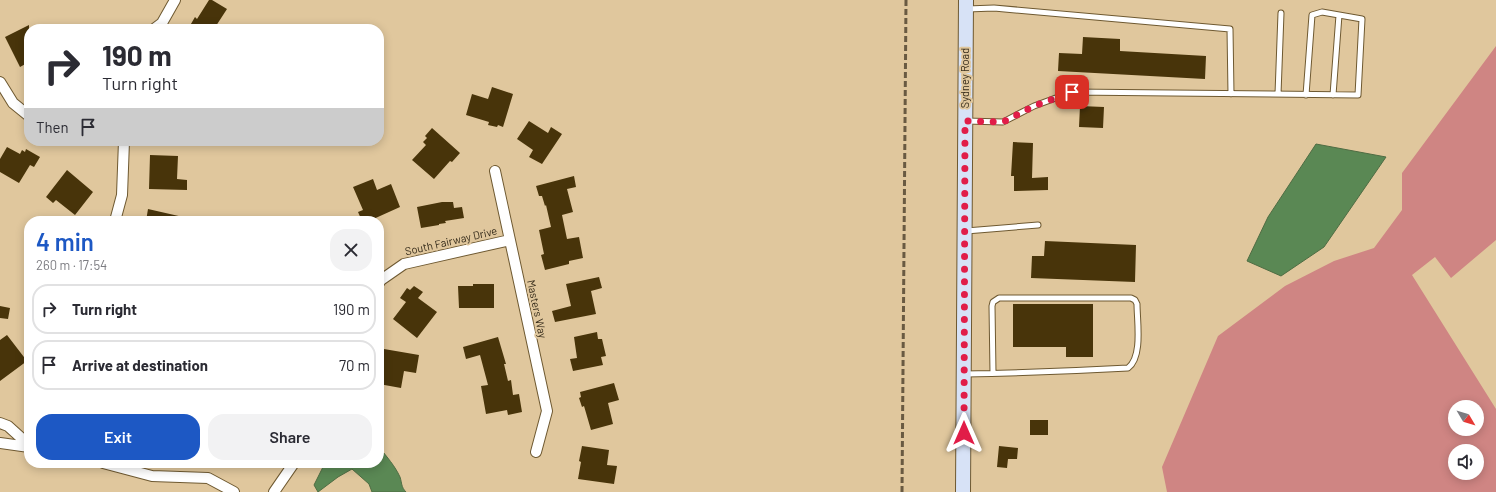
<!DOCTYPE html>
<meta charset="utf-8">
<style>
body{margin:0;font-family:Barlow,sans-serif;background:#f2f2f3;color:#2b2b33;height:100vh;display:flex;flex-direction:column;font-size:15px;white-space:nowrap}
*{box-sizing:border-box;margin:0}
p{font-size:13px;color:#7c7c81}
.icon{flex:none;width:22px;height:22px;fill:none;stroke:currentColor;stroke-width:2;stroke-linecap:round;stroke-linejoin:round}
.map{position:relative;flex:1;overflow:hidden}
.details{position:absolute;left:24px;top:216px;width:360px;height:252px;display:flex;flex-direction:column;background:#fff;border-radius:16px;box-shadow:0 2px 10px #0003}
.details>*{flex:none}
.banner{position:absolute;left:24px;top:24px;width:360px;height:122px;border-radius:16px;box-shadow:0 2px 10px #0003;background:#fff;color:#2b2b33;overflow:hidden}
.needle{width:26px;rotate:128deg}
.tools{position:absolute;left:1448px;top:400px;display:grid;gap:8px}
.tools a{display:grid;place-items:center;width:36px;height:36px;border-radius:50%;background:#fff;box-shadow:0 2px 10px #0003;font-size:20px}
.pin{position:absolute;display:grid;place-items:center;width:34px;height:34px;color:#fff;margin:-17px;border-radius:8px;box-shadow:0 2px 6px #0006}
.me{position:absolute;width:44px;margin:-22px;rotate:0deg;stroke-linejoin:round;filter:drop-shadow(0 0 3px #0008)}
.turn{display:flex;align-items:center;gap:14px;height:84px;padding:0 12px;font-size:18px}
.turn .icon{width:52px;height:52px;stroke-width:2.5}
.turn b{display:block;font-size:28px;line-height:34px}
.then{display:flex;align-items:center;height:38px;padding:0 12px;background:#0003;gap:8px;font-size:15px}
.round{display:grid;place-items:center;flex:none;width:42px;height:42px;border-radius:16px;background:#f2f2f3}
.overview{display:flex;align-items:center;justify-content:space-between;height:68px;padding:0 12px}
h1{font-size:24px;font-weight:600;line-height:30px;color:#1d58c4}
.cta{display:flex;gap:8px;margin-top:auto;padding:8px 12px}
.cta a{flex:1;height:46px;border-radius:16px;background:#1d58c4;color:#fff;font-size:16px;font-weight:600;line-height:46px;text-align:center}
.cta a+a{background:#f2f2f3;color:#2b2b33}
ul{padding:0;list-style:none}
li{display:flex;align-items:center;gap:12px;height:50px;margin:0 8px 6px;padding:0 4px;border:2px solid #e1e1e2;border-radius:16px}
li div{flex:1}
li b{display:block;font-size:15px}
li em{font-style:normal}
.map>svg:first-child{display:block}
.forest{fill:#cf8583;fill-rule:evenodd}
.water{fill:#5a8854;stroke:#4f6c43}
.building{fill:#48340a}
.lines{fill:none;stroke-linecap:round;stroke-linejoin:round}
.lane-casing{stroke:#6e5931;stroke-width:7}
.street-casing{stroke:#6e5931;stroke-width:12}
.secondary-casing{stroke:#6e5931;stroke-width:16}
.lane{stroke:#fff;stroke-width:5}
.street{stroke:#fff;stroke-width:10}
.secondary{stroke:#d7e2f6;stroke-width:14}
.rail{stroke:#695a42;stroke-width:3;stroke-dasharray:6 3;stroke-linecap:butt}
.route{stroke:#e11d48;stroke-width:7;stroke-dasharray:0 12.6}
.labels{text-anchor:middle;stroke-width:4;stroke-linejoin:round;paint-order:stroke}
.street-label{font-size:11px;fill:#362c1b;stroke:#e0c79d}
</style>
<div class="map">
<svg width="1496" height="492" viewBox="0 0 1496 492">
<rect width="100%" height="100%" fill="#e0c79d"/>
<path class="forest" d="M1496,46v194l-45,38 -16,-21 -23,18 84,134v83h-329l-5,-25 56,-131 67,-50 49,-25 40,-13 28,-38v-37zM1455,407h22v22h-22zM1455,451h22v22h-22z"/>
<path class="water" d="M1316,144l70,13 -62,90 -43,29 -34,-15 21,-44z
M379,447c8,10 16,19 21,30 2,6 1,10 6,15h-34l-3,-8 -17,-15 -14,8 -20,15 -4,-7 11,-22h54z"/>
<path class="building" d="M209,0h3l15,9 -13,20h-26l7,-12 2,2z
M29,25v37l-9,5 -15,-30z
M1083,37l37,2v12l86,5 -1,23 -147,-8 1,-18 23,1z
M492,87l21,7 -10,33 -5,-2 -1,2 -9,-2 1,-3 -23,-7 6,-21 16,5z
M1080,106l24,1 -1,21 -24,-1z
M529,121l19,12 3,-6 11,7 -20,30 -13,-7 4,-7 -16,-11z
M432,128l28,25 -8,9 -2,-1 -16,18 -22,-19 14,-15 -3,-3 4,-4 -2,-2z
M1013,142l20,1 -1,35 16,-1v13l-34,1v-15h-3z
M7,147l13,7 2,-4 3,2 1,-3 14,8 -6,10 -4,-2 -11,18 -19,-11v-13z
M150,155l28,1 -1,23 10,1v10l-38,-1z
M67,170l26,22 -18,23 -19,-15 -3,3 -7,-6z
M574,176l2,11 -9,2 6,23 -11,3 5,24 12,-2 4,21 -14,3v3l-24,6 -4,-15 3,-1 -5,-24 12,-3 -5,-22 -1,1 -3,-10h-3l-3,-10z
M373,179l4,11 14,-6 9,23 -31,14h-7l-4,-9 5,-2 -10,-23z
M442,202h11l1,6 8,-1 2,11 -19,3 1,2 -7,1v1l-18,3 -4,-21z
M148,209l35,8v4h-37z
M1045,241l91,4 -1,37 -104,-4 1,-22h12z
M599,277l3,11 -11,3 5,23 -41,8 -3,-11 19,-5 -5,-22z
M473,284h21v24h-35l-1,-22h15z
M414,286l9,6 -5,6 19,14 -20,26 -24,-19 13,-17 -6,-4 7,-10 3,2z
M1013,304h80v53h-27v-10h-53z
M0,306l10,2 -2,11 -8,-1z
M597,332l1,7h4l4,17 -5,1 2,8 -30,6 -3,-12 7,-1 -3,-21z
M7,335l20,26 -27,20v-41z
M498,337l8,27h-2l4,17 3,-1 2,15 6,-1 3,18 -14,3 -1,-5 -21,4 -5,-28 7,-1 -8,-30 -14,4 -3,-12z
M384,349l35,6 -3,18 -12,-2 -3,17 -22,-4z
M614,383l5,17 -11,3 5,21 -22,6 -7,-24 -2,1 -3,-9 2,-1 -1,-5z
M1030,420h18v15h-18z
M582,446l27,4 -2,15 10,1 -3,18 -36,-5 3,-17 -2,-1z
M999,446l19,2 -1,11h-9l-1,9 -10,-1z"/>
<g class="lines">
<g class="lane-casing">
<path id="lane" d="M967,9l27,-1 236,21 1,65
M1278,94l3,-81
M1333,95l6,-80
M966,121l37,1 31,-16 38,-14 286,3 4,-76 -40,-7 -10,3 -6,80
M966,231l72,-6
M965,374c54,-1 108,-3 163,-6 15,-11 9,-47 9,-64l-2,-4 -4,-2h-132l-6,4 -1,4 1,67"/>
</g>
<g class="street-casing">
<path id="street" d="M154,29l8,-6 13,-23
M0,82l13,21 16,13
M495,171l52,240 -11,41
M115,221l7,-26 2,-54
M379,283l2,-3 23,-16 106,-24
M0,423l8,3 21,19
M0,443l29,4
M103,463l49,13 56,2 26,14
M274,492l20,-29"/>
</g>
<g class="secondary-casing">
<path id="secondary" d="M963,492l3,-492"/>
</g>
<use href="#lane" class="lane"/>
<use href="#street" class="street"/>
<use href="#secondary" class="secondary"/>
<path class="rail" d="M902,492l4,-492"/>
</g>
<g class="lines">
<path class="route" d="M964,433l1,-312 38,1 31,-16 38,-14"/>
</g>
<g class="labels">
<g class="street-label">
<text transform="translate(965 78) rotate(-90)" y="4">Sydney Road</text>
<text transform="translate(451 241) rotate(-13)" y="4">South Fairway Drive</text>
<text transform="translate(537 309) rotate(78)" y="4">Masters Way</text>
</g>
</g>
</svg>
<div class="tools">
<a><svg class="needle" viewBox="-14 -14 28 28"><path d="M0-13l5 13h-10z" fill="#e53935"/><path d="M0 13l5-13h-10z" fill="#7c7c81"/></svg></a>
<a><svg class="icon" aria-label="sound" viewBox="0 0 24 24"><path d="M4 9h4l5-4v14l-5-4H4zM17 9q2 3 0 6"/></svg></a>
</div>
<div class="pin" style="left:1072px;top:92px;background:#d93025"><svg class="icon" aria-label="arrive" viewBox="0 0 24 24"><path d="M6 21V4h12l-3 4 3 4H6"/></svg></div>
<svg class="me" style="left:964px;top:433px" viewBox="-20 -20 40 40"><path d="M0-17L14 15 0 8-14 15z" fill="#e11d48" stroke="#fff" stroke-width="4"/></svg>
<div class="banner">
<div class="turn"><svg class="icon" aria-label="right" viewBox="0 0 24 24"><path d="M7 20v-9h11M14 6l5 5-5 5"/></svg><div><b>190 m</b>Turn right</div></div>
<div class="then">Then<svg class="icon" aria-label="arrive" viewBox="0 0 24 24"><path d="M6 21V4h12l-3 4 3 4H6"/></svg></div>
</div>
<section class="details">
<div class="overview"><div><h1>4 min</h1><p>260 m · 17:54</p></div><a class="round"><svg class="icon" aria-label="close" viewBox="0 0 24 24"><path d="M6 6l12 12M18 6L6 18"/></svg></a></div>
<ul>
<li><svg class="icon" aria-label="right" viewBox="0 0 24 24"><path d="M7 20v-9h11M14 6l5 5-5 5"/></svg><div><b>Turn right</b></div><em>190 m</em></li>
<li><svg class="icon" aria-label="arrive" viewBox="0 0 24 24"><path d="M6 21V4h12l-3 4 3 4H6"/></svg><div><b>Arrive at destination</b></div><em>70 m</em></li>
</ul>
<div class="cta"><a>Exit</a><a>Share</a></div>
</section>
</div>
